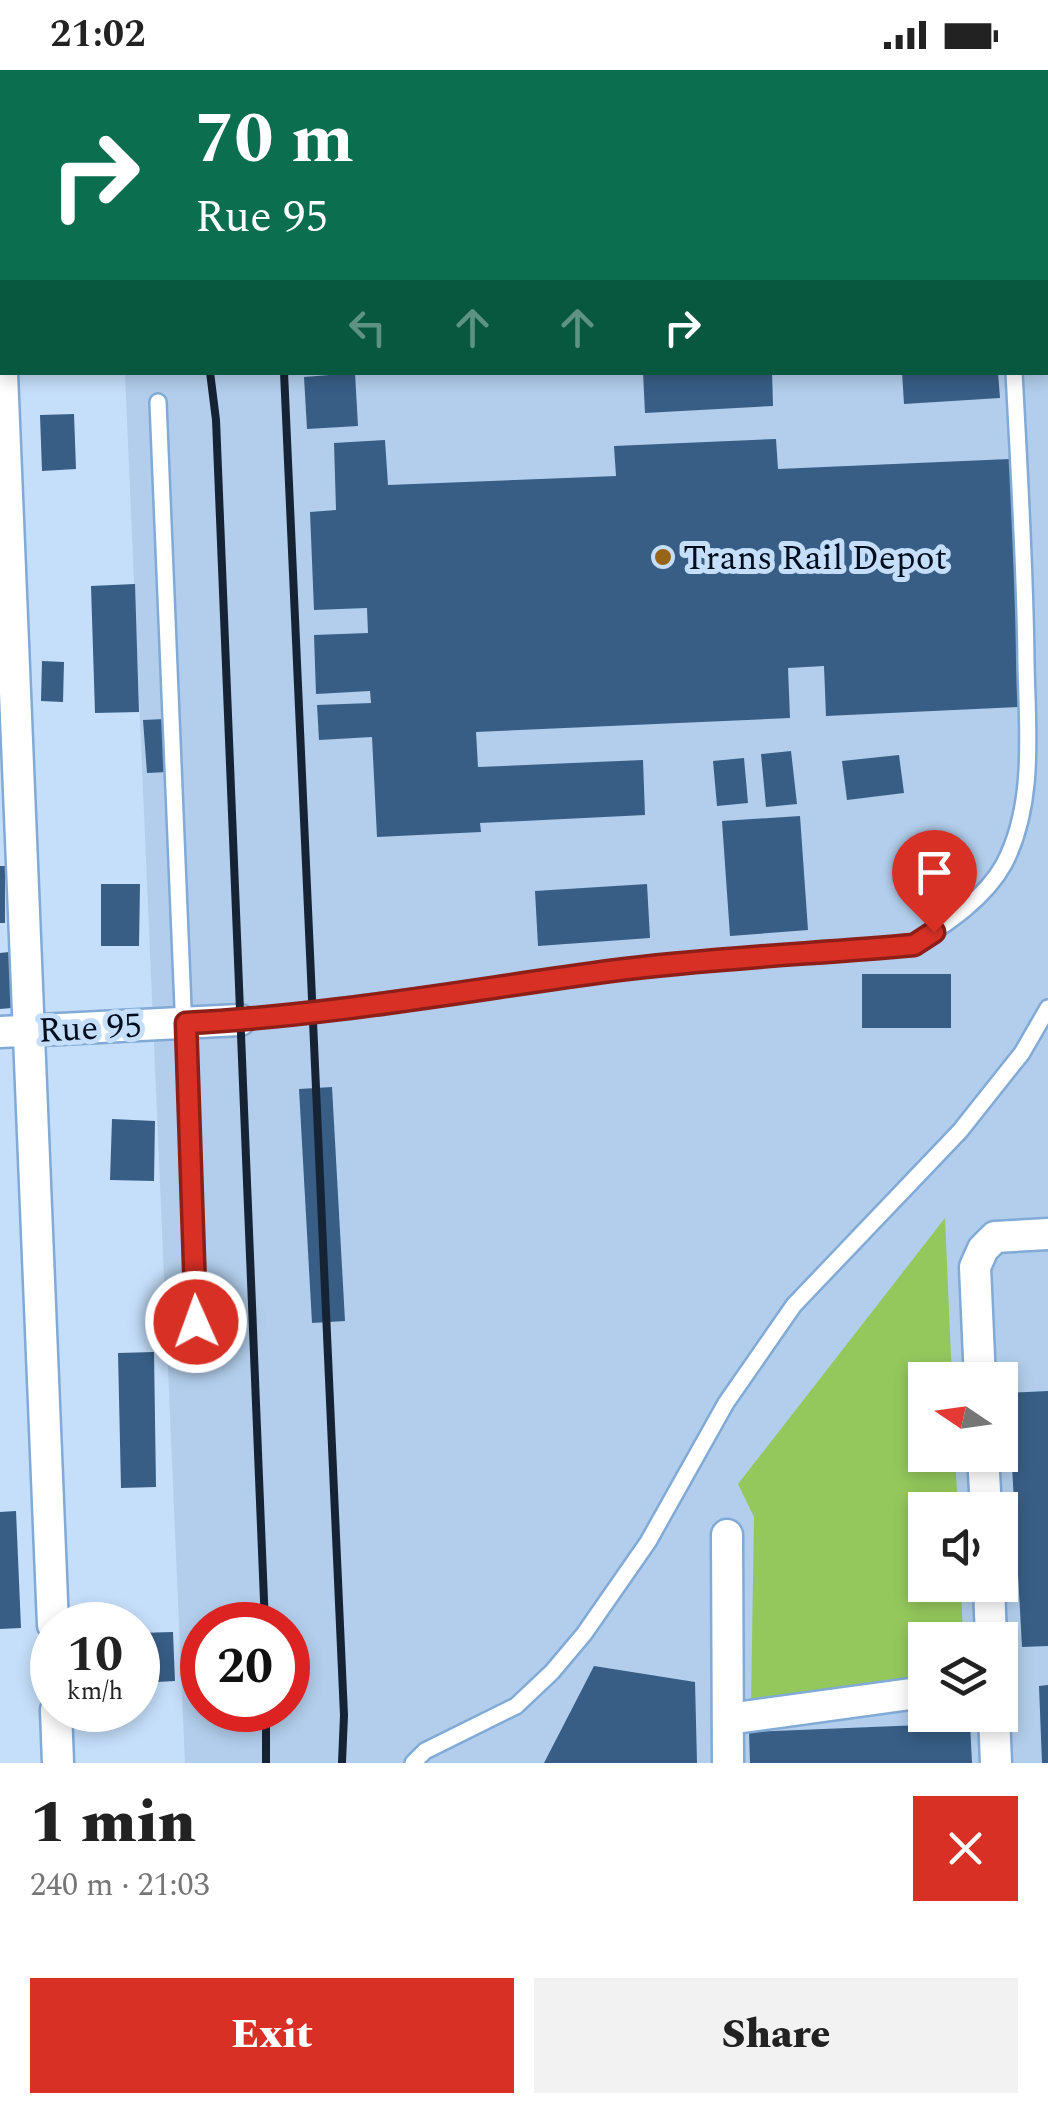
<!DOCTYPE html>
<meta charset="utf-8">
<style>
body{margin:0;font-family:Spectral,serif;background:#f2f2f2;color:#222;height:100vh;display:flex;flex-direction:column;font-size:38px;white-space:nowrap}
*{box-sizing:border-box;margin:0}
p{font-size:32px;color:#767676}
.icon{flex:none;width:55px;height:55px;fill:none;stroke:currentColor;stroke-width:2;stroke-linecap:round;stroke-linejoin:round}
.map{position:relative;height:1693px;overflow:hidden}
.side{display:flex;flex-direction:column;background:#fff;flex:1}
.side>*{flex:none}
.guide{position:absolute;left:0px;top:0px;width:1050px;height:305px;box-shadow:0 5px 15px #0003;background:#0b6e4f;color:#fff;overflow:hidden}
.needle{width:65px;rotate:283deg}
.tools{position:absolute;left:908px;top:1292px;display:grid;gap:20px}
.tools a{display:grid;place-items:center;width:110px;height:110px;border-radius:0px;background:#fff;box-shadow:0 5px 15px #0003;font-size:50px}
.speed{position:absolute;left:30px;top:1532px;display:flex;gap:20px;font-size:50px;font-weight:700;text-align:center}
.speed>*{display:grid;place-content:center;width:130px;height:130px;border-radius:50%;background:#fff;box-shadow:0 5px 15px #0003;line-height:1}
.speed small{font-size:25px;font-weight:400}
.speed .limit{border:15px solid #d22;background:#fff;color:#111}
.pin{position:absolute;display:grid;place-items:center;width:85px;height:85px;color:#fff;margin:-102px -42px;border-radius:50% 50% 50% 0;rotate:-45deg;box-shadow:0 0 10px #0007}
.pin .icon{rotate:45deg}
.me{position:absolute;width:110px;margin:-55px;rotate:358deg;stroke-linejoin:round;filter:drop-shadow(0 0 8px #0008)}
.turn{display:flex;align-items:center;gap:35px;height:210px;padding:0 30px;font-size:45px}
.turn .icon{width:130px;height:130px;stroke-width:2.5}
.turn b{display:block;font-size:70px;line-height:85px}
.lanes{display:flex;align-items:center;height:95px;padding:0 30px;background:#0003;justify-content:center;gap:50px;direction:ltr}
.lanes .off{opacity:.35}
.round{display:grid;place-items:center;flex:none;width:105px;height:105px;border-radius:0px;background:#f2f2f2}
.head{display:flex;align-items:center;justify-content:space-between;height:170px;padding:0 30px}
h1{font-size:60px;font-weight:800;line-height:75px}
.button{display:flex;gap:20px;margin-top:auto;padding:20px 30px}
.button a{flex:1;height:115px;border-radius:0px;background:#d93025;color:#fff;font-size:40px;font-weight:800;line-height:115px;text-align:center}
.button a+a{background:#f2f2f2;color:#222}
.status{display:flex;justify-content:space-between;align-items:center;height:70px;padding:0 50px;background:#fff;direction:ltr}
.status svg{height:28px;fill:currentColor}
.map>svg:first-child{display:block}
.built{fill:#b2ceec;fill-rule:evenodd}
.green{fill:#94c85c}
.building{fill:#385e86}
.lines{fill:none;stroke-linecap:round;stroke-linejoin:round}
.lane-casing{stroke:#81aad6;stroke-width:20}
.street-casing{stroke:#81aad6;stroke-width:35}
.lane{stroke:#fff;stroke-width:15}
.street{stroke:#fff;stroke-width:30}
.rail{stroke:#162334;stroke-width:8}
.route-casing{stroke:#8d1f18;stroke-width:25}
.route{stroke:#d93025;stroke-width:18}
.poi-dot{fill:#986419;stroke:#c5defa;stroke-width:4}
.labels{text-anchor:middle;stroke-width:10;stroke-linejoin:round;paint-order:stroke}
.poi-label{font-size:35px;fill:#020e1e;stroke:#c5defa;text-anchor:start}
.street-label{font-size:35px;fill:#020e1e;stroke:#c5defa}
</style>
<div class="status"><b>21:02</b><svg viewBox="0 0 49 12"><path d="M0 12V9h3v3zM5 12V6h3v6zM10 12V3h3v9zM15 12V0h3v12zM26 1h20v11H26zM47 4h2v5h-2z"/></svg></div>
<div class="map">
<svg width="1048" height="1693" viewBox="0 0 1048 1693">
<rect width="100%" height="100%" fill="#c5defa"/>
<path class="built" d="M8,0h1040v1693h-863l-60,-1390 923,-1v-300zM925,1310h75v75h-75zM925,1440h75v75h-75zM202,1555h86v85h-86zM925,1570h75v75h-75z"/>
<path class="green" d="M945,1148l7,162h-27v75h30l3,55h-33v75h36l2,55h-38v42l-174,20 3,-185 -16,-33z"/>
<path class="building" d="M643,302h129l1,34 -128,7z
M902,302h96l2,26 -96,6z
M355,303l3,53 -51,3 -3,-52z
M74,344l2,55 -34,2 -2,-56z
M776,369l2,30 232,-10 10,248 -194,9 -2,-50 -36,2 2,50 -314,14 2,35 165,-7 2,55 -165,8 1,9 -104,5 -5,-100 -53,3 -2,-35 54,-2 -1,-12 -54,3 -2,-59 54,-2 -1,-25 -53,2 -4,-98 26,-2 -2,-67 51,-3 3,45 228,-9 -2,-30z
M135,514l4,128 -44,1 -4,-127z
M42,591l22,1 -1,40 -22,-1z
M165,649l3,53 -21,1 -4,-53z
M791,681l6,53 -31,3 -5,-53z
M899,685l5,38 -57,7 -5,-39z
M744,688l4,45 -31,3 -4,-45z
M800,746l8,114 -78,6 -8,-115z
M0,796h5v57h-5z
M101,814h39l-1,62h-38z
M647,814l3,54 -112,8 -3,-55z
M9,882l3,56 -12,1v-56z
M862,904h89v54h-89z
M332,1017l13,234 -33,2 -13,-234z
M112,1049l43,2 -1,60 -44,-1z
M154,1282l2,135 -35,1 -3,-135z
M1048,1321v255l-26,1 -14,-254z
M16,1441l5,117 -21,1v-117z
M173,1562l2,49 -37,2v-50z
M594,1596l101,16 2,81h-153z
M1048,1615v78h-6l-3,-77z
M970,1653l2,40h-222l-1,-31z"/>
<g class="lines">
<g class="lane-casing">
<path id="lane" d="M158,332l38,920
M240,950l374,-49 300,-26c32,-21 71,-46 90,-81 32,-61 23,-136 22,-202 -1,-97 -7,-193 -12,-290
M413,1693l12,-12 91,-45 36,-34 32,-38 64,-92 78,-139 68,-98 166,-174 62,-78 26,-45"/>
</g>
<g class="street-casing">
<path id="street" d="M0,254l53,1301
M0,962l240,-12
M980,1310l-5,-113 8,-18 12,-12 53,-3
M983,1385l3,55
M727,1465l1,228
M989,1515l2,55
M56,1640l2,53
M994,1645l2,48
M728,1649l197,-27"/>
</g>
<use href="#lane" class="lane"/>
<use href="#street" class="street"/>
<path class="rail" d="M210,302l6,48 49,1205
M284,302l60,1343 -2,48
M266,1693v-53"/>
</g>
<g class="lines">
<g class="route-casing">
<path id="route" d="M196,1252l-10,-299c142,-7 283,-33 424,-52 100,-13 203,-17 304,-26l20,-13"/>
</g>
<use href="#route" class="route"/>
</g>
<circle class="poi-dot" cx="663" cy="487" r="10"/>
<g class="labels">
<g class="poi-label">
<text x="683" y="499">Trans Rail Depot</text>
</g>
<g class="street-label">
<text transform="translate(90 957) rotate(-3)" y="12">Rue 95</text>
</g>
</g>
</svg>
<div class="tools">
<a><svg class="needle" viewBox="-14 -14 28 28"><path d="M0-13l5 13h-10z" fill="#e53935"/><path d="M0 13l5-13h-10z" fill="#767676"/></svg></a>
<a><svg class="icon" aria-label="sound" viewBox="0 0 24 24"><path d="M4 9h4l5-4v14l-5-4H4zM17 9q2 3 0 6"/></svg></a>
<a><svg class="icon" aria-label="layers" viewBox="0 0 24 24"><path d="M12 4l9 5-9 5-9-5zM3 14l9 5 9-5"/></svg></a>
</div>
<div class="speed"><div>10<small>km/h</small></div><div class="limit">20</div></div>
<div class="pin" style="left:934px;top:862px;background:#d93025"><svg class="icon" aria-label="arrive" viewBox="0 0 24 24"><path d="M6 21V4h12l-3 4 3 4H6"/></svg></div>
<svg class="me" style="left:196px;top:1252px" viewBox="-20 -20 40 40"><circle r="17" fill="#d93025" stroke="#fff" stroke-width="3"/><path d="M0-11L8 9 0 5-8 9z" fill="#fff"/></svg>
<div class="guide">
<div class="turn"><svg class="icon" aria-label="right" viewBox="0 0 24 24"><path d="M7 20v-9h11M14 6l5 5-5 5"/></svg><div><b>70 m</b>Rue 95</div></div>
<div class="lanes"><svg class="icon off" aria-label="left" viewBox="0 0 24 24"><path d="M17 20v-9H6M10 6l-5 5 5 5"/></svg><svg class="icon off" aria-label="ahead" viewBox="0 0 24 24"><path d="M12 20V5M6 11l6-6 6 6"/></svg><svg class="icon off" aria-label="ahead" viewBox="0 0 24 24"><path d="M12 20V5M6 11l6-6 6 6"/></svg><svg class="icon" aria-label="right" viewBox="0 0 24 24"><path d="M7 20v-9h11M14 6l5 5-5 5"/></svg></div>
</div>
</div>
<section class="side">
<div class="head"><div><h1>1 min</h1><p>240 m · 21:03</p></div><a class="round" style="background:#d93025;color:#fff"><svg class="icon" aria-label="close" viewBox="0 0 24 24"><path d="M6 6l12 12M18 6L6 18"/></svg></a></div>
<div class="button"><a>Exit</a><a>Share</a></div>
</section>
